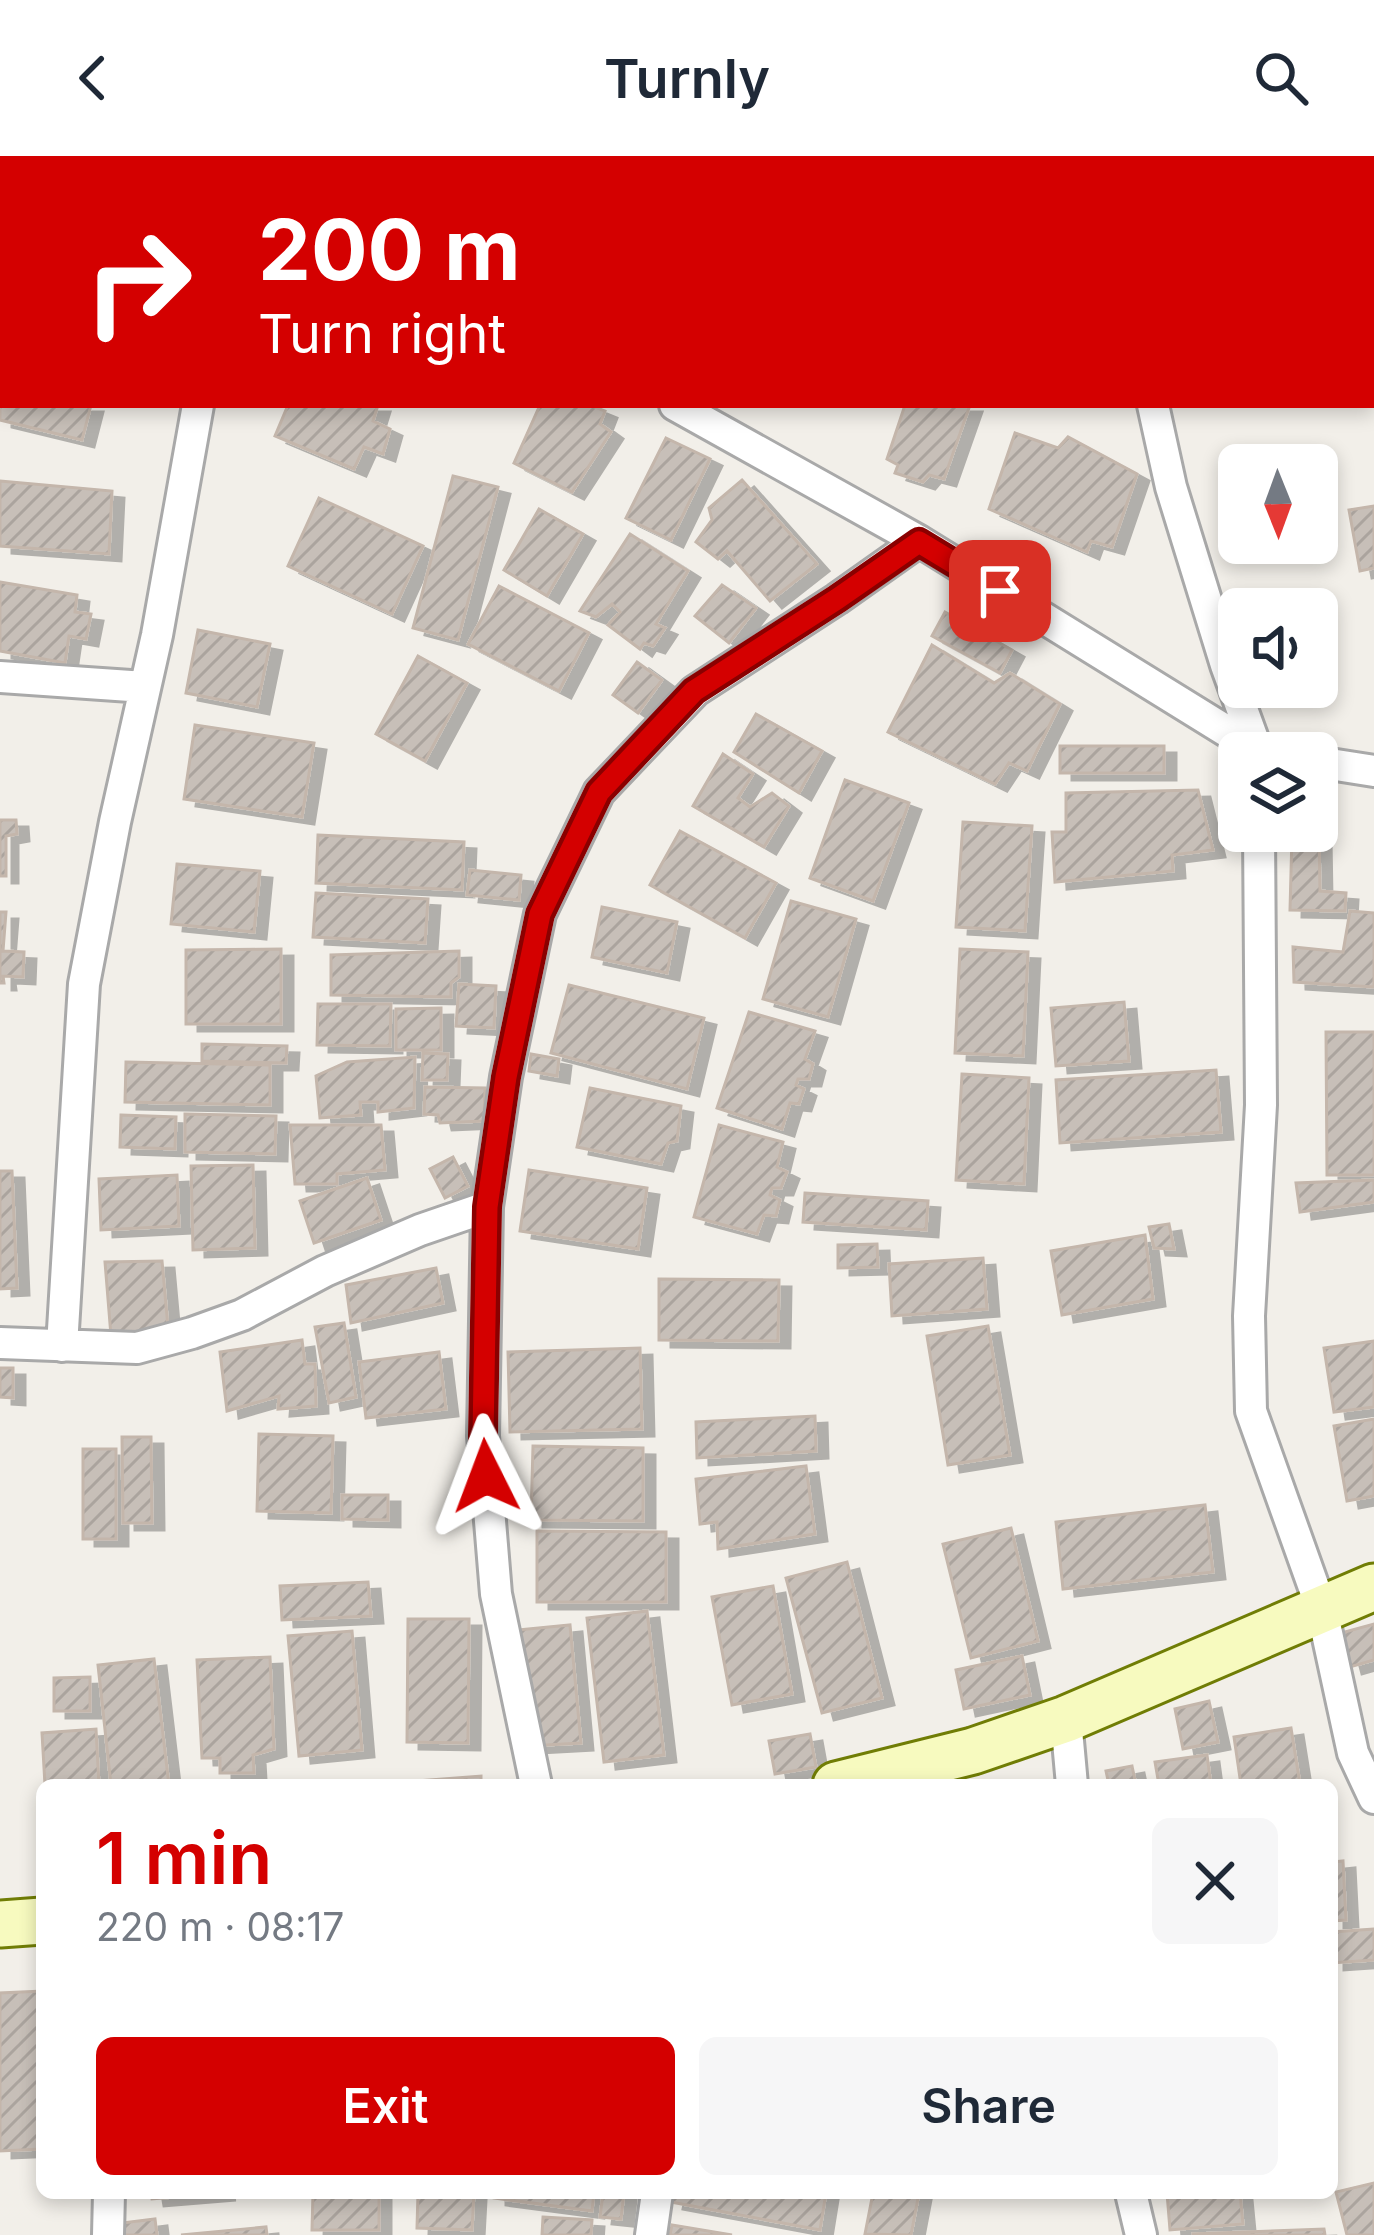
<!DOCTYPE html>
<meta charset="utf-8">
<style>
body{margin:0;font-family:Inter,sans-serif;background:#f6f6f7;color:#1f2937;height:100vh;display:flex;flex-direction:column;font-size:45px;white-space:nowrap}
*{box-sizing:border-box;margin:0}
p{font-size:39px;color:#747a83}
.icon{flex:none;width:66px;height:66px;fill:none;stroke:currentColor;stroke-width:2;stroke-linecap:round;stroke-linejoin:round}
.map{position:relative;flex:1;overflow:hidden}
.panel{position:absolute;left:36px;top:1623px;width:1302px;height:420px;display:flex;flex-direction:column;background:#fff;border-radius:18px;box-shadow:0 6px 18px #0003}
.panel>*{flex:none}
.hud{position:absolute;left:0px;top:0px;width:1374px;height:252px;box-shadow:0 6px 18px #0003;background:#d40000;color:#fff;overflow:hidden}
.needle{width:78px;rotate:179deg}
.buttons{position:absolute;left:1218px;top:288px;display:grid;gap:24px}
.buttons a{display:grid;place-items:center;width:120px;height:120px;border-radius:18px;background:#fff;box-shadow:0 6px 18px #0003;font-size:60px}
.pin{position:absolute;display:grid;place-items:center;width:102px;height:102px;color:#fff;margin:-51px;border-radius:24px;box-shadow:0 6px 18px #0006}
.me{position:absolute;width:132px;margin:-66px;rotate:357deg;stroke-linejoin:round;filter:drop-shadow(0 0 9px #0008)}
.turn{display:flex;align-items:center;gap:42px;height:252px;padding:0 60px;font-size:54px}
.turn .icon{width:156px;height:156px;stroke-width:2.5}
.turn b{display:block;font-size:84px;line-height:102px}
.round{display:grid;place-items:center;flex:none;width:126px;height:126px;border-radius:18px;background:#f6f6f7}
.summary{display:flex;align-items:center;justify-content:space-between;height:204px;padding:0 60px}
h1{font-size:72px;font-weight:600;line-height:90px;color:#d40000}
.action{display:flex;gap:24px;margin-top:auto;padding:24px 60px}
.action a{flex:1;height:138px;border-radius:18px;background:#d40000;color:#fff;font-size:48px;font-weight:600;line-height:138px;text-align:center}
.action a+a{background:#f6f6f7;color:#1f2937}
header{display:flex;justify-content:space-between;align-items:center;height:156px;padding:0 60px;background:#fff;font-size:54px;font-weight:600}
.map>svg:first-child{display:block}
.building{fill:url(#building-hatch);stroke:#c4b6ab;stroke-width:3;filter:url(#shadow)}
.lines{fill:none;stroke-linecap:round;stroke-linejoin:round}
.street-casing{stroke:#a9a9a9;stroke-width:36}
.secondary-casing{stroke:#707d05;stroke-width:51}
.street{stroke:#fff;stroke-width:30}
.secondary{stroke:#f7fabf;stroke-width:45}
.route-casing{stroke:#8a0000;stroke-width:30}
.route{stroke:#d40000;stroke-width:21}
</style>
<header><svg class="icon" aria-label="back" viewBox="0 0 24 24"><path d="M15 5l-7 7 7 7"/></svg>Turnly<svg class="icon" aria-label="search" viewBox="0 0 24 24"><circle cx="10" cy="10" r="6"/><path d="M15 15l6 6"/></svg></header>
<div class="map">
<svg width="1374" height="2079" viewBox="0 0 1374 2079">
<defs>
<pattern id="building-hatch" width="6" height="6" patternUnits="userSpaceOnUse" patternTransform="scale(3)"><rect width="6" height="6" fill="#c7bfb8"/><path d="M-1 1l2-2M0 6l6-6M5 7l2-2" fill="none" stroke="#aba49e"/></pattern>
<filter id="shadow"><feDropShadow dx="12" dy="7" stdDeviation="0" flood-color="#0004"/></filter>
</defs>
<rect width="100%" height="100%" fill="#f2efe9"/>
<path class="building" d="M605,0h81l-1,3h-82z
M1373,0l1,60h-3v-57h-97z
M1371,79h3v153h-3z
M0,198l3,1v50h88l-9,35 -82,-20z
M288,249h90l-5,16 17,8 -7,25 -19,-7 -10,22 -79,-33z
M540,249h50l15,6 -5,13 11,8 -39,60 -58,-29z
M905,249h65l-26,74 -15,-4 -6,7 -28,-9 3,-8 -11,-6z
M1015,277l43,15 10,-11 69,37 -25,73 -21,-6 -4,11 -98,-43z
M666,282l44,21 -39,81 -45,-22z
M453,320l45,11 -40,153 -45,-12z
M742,324l75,84 -47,37 -43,-50 -9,8 -22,-17 16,-22 -3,-12z
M0,325l112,10 -3,63 -109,-8z
M319,342l104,48 -31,68 -104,-48z
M1374,350v62l-14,3 -11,-61z
M539,353l44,25 -36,62 -43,-26z
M630,378l58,37 -32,53 9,4 -12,18 -9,-3 -4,6 -32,-24 12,-13 -8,-8 -16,13 -16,-6z
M0,426l77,13 -2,17 16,2 -5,25 -17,-3 -4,27 -65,-12z
M722,429l34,23 -27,35 -34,-27z
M499,430l90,47 -30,58 -91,-47z
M1312,434l2,19h-54l-2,-14z
M945,456l67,38 -12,23 -68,-37z
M198,474l72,14 -13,63 -71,-14z
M932,489l62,38 16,-10 50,31 -33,67 -18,-8 -14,21 -107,-52z
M418,500l49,27 -42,78 -49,-27z
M637,506l25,18 -24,33 -25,-18z
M756,558l66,37 -23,42 -65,-41z
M195,569l119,18 -12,74 -118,-18z
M1060,590h104v27h-104z
M723,598l30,20 -15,24 12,9 22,-14 17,13 -25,41 -71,-41z
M845,624l64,23 -36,98 -63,-23z
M1198,634l15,60 -41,5 1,16 -118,11 -3,-50h14v-39z
M0,664h16l1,14 -11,2v40h-6z
M963,666l69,4 -7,105 -69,-4z
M680,675l96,52 -31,55 -95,-53z
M1319,677l1,58 26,2 -1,18 -55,-1 2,-75z
M318,679l146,7 -2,48 -146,-7z
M177,708l83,7 -6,61 -83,-8z
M470,714l51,5 -2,25 -52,-5z
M316,737l112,6 -3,44 -112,-6z
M791,745l65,18 -28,98 -65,-18z
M602,751l75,15 -10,51 -75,-16z
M1350,755l24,2v74l-80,-5 -1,-35 50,5z
M0,756h6l-3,39 21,1 -1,25 -20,-1 1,7h-4z
M281,793v75h-95v-74z
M960,793l68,3 -5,104 -68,-3z
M459,795v26l-8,6v14l-120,-2v-40z
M459,828l37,2 -2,42 -38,-2z
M569,829l135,33 -17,71 -136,-36z
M1124,846l5,59 -73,5 -5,-58z
M318,848h73l-1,42 -73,-1z
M441,852v42h-45v-41z
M749,856l66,19 -10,28 8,5 -4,15h-11l-2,6 8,4 -5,15 -9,-1 -8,26 -65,-21z
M1326,876h48v143h-47z
M202,888l85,2 -1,17 -84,-2z
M423,897l25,1 -1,26h-25z
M531,898l28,5 -2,17 -28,-5z
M415,901l-1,51 -36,4v-10h-18l1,13 -41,3 -4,-42 31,-14z
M126,906l144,3v40l-145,-3z
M1216,914l5,62 -161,11 -4,-63z
M962,918l67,4 -5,106 -68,-4z
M425,931l60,1 -1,33 -44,2 -2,-8 -14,-1z
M590,932l91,18 -4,35 -9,2 -7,21 -84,-17z
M185,958l91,2 -1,38 -90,-2z
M121,959l55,2 -1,32 -55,-2z
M290,969h91l4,45 -48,4v10h-42z
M719,969l64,17 -6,25 10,5 -6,16h-9l-2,7 10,5 -4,16 -12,-1 -7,19 -63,-17z
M453,1001l15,29 -23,12 -15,-29z
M253,1009l2,83 -62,2 -2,-84z
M529,1014l118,18 -9,61 -118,-18z
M0,1015h12l5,117 -17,1z
M177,1019l2,51 -78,4 -2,-51z
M367,1022l14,42 -67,23 -14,-42z
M1374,1024v22l-74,10 -4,-29z
M805,1037l123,8 -2,29 -123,-8z
M1169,1068l5,25 -20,-1 -5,-21z
M1145,1079l8,64 -91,16 -11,-64z
M877,1088l1,23 -40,1v-23z
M983,1102l4,51 -95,7 -3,-52z
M162,1105l6,66 -57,9 -6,-74z
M436,1112l7,35 -92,20 -5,-38z
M659,1123l120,1 -1,61 -119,-1z
M344,1167l12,74 -27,6 -14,-76z
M988,1170l22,129 -62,10 -21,-129z
M302,1184l3,24h10l1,42 -38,3 1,-13 -52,15 -7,-59z
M1374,1185v66l-40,5 -10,-64z
M640,1192l2,81 -132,3 -2,-80z
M439,1196l7,57 -80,9 -7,-56z
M0,1212h13v30l-13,-1z
M815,1260l1,35 -119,7 -1,-36z
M1374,1263v77l-27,5 -13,-75z
M259,1278l74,2 -2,77 -74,-2z
M122,1281h29l1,86h-29z
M533,1290l110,2v73l-112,-1z
M83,1293h33v90h-33z
M806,1310l9,68 -97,15 -1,-27 -17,2 -4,-45z
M342,1339h46v25l-46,-1z
M1205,1349l8,67 -150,17 -7,-67z
M1011,1372l27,113 -67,17 -28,-114z
M537,1375l129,1v70h-129z
M847,1406l35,136 -60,15 -36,-135z
M368,1426l3,34 -89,4 -2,-34z
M773,1430l19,108 -60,11 -20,-108z
M647,1455l17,144 -60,7 -17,-144z
M408,1463h61l-1,124 -61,-1z
M1374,1468v36l-24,7 -9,-34z
M570,1469l11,118 -52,3 -12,-116z
M352,1475l10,119 -63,6 -11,-120z
M1022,1500l8,39 -66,14 -8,-39z
M270,1501l4,92 -21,6 1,18h-34v-15h-18l-5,-98z
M154,1503l15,126h-58l-13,-120z
M90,1521v34h-36v-33z
M1209,1545l9,41 -35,7 -8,-40z
M1291,1572l9,56 -59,1 -7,-48z
M96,1573l3,56h-54l-3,-52z
M810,1578l6,33 -41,7 -6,-33z
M1207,1599l4,30h-52l-4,-23z
M1132,1610l4,19h-27l-3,-14z
M481,1620v9h-78v-3z
M1343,1705l3,59 -14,1v-59z
M1374,1773v31l-42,3v-31z
M42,1835v158l-42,2v-158z
M1374,2027v52h-27l-11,-43z
M151,2037h73l-72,6z
M313,2037h66v37h-67z
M418,2037h56l-2,37 -55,-2z
M494,2037h100l-2,18 -98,-13z
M603,2037h21l-3,26 -21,-2z
M673,2037h153l-6,37 -149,-28z
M873,2037h46l-8,42 -46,-1z
M1167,2037h73l3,31 -73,6z
M543,2061l49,3 -1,15h-49z
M155,2063l2,16h-33l-2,-12z
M672,2069l60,10h-62z
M266,2071l1,8h-86z
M1324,2073l1,6h-132v-1z"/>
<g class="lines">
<g class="street-casing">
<path id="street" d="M1095,0l1,3
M428,3v-3
M0,57h3
M675,249l244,136 343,212
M1153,249l18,82 55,178 32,88
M0,521l145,10
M1317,606l57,9
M1259,675l2,274 -12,211 2,95 71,199 31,143 21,45
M0,1187l137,5 55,-15 50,-18 83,-44 95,-41 67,-23
M62,1190l22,-362 31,-162 42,-187 41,-230
M1066,1563l6,66
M536,1629l-40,-191 -13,-158 4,-229 19,-130 34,-163 59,-122 96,-101 142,-92 82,-58
M1131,2037l10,42
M108,2079l1,-42
M651,2079l6,-42"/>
</g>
<g class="secondary-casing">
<path id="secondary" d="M836,1629l137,-34 93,-32 308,-132
M0,1768l42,-3"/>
</g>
<use href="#street" class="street"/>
<use href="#secondary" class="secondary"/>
</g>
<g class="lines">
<g class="route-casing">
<path id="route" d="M486,1320l-3,-40 4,-229 19,-130 34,-163 59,-122 95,-101 143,-92 82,-57 81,49"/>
</g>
<use href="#route" class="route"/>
</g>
</svg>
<div class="buttons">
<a><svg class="needle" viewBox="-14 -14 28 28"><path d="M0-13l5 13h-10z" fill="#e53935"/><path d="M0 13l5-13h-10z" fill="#747a83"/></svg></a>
<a><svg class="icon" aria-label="sound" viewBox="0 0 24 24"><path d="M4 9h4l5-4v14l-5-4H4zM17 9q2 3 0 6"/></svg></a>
<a><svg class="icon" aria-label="layers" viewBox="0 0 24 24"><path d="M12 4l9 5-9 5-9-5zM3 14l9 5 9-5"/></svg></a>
</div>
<div class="pin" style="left:1000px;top:435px;background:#d93025"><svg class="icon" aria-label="arrive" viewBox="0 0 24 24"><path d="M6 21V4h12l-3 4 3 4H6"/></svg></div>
<svg class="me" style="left:486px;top:1320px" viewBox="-20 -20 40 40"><path d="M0-17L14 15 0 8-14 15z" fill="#d40000" stroke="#fff" stroke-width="4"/></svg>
<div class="hud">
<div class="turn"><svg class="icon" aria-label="right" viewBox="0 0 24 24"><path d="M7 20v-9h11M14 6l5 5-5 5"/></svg><div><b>200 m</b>Turn right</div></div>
</div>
<section class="panel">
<div class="summary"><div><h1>1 min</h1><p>220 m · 08:17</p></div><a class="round"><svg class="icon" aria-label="close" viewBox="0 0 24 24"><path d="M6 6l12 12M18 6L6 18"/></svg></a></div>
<div class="action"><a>Exit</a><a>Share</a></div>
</section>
</div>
